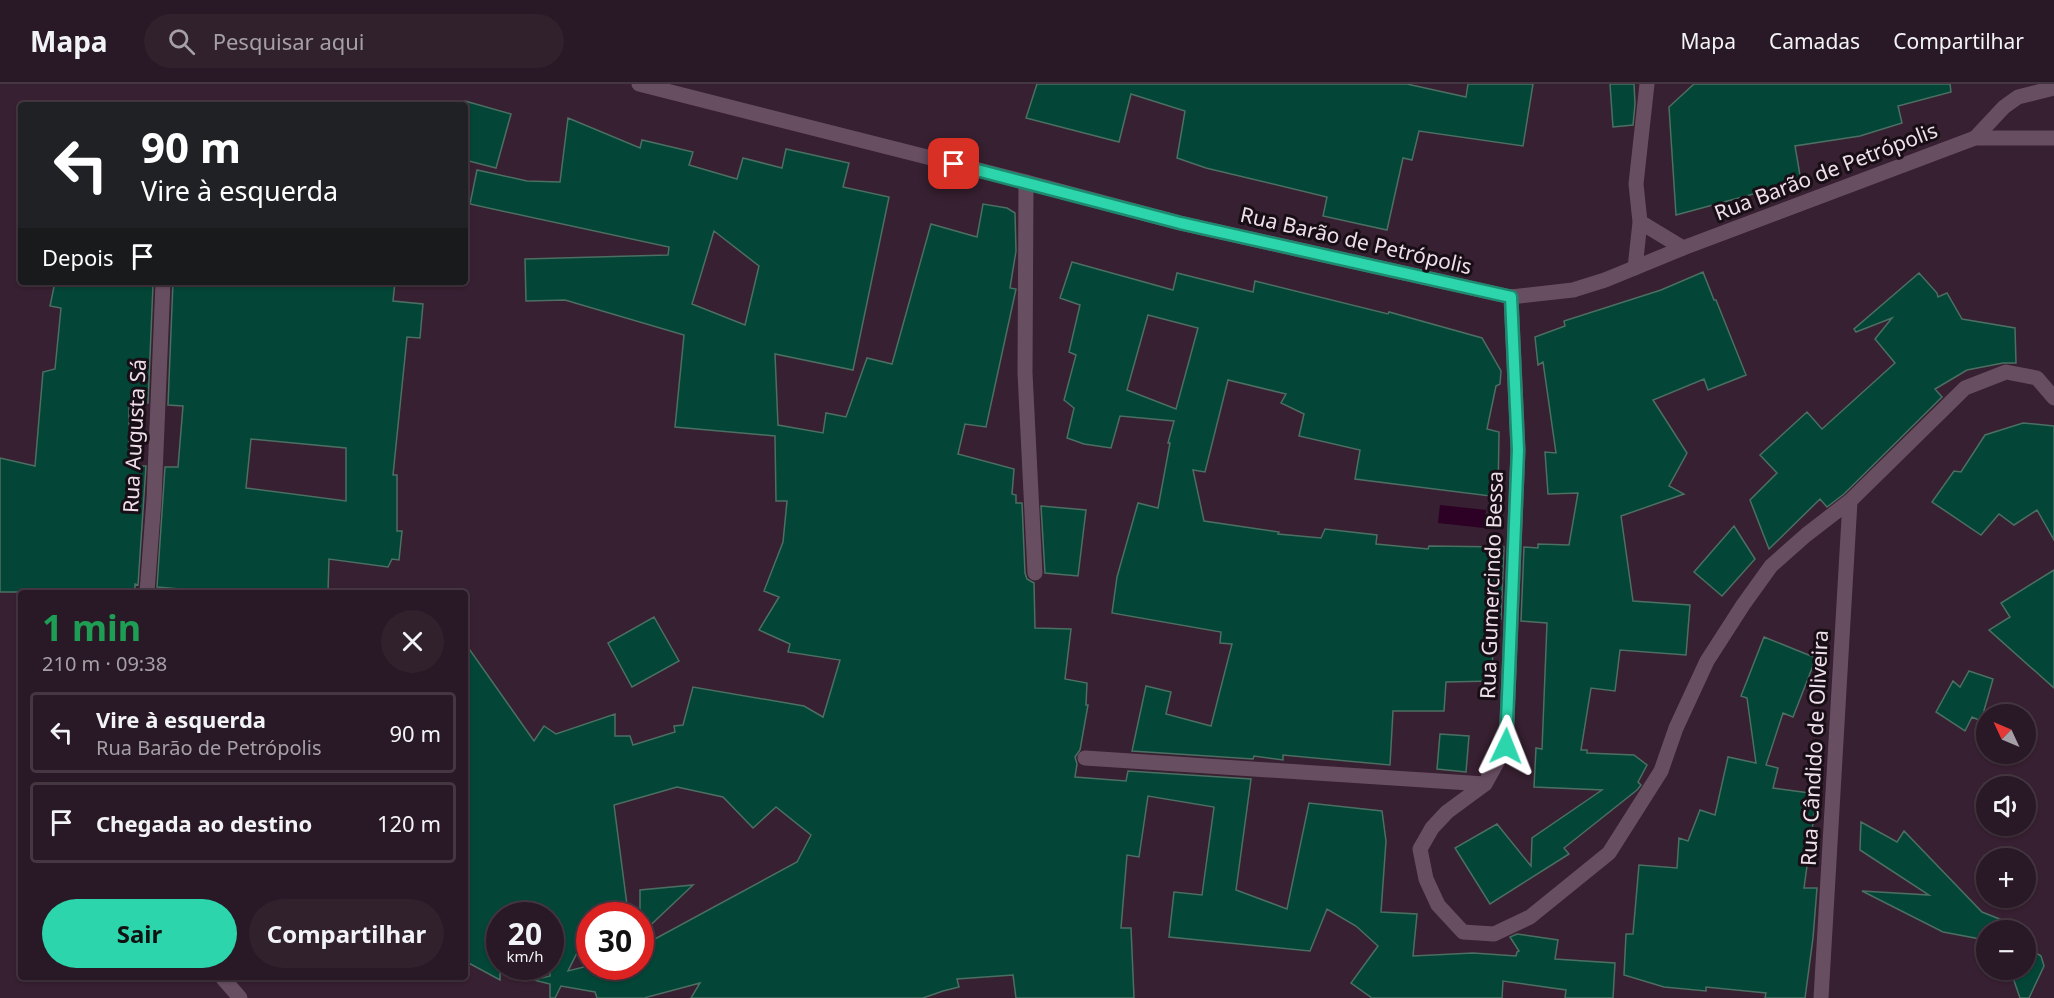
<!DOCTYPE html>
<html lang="pt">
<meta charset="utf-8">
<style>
body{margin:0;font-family:"Noto Sans",sans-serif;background:#31212d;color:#f1f3f6;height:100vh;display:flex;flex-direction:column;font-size:22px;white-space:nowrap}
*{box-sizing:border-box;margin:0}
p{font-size:20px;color:#a5a0a7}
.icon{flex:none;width:33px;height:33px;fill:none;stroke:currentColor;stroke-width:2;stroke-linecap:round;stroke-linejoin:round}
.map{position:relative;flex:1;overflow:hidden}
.panel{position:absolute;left:18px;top:506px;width:450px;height:390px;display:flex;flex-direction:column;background:#291825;border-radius:6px;box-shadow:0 2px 4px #0004,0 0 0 2px #453742}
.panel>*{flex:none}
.top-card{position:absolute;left:18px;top:18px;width:450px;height:183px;border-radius:6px;box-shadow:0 2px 4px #0004,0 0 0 2px #453742;background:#202124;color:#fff;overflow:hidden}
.needle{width:39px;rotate:314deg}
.fabs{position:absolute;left:1976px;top:620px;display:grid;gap:12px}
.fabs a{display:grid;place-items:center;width:60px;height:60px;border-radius:50%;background:#291825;box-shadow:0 2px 4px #0004,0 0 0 2px #453742;font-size:30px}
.speed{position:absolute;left:486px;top:818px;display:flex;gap:12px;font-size:30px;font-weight:700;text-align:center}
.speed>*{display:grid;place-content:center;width:78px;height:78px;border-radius:50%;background:#291825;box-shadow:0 2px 4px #0004,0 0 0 2px #453742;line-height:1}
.speed small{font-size:15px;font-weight:400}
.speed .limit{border:9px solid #d22;background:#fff;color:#111}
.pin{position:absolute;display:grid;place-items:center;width:51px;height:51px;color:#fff;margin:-26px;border-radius:12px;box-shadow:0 3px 9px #0006}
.me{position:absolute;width:66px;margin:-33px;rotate:2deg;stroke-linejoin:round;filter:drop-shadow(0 0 4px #0008)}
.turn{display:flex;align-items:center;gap:21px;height:126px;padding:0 24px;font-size:27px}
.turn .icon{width:78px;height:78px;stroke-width:2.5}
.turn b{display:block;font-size:42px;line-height:51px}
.then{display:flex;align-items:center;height:57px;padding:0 24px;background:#0003;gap:12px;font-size:22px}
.round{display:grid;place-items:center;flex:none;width:63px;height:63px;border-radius:32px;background:#31212d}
.headline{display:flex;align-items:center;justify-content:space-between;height:102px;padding:0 24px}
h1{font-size:36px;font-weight:700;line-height:45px;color:#1e9e55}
.primary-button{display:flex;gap:12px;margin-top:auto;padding:12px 24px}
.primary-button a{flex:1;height:69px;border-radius:36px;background:#2cd5ab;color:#111;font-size:24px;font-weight:700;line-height:69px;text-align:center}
.primary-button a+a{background:#31212d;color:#f1f3f6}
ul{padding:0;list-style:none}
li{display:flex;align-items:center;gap:18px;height:81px;margin:0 12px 9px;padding:0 12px;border:3px solid #453742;border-radius:6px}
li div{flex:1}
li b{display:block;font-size:22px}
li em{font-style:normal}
header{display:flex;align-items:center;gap:36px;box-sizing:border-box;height:84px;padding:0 30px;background:#291825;border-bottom:2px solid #453742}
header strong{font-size:28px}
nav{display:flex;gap:33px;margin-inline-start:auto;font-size:21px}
.search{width:420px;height:54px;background:#31212d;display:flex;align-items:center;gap:15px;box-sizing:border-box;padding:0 21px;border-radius:33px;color:#a5a0a7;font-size:22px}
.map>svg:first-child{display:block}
.water{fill:#2d0025}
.building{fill:#034536;stroke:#4c6f63;stroke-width:1.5;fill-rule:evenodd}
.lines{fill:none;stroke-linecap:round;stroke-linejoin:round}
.minor{stroke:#684e61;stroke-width:15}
.tertiary{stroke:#684e61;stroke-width:15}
.route-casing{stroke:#1d8a6f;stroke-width:15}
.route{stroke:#2cd5ab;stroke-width:10}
.labels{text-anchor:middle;stroke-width:6;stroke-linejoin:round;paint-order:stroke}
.street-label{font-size:21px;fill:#efdfea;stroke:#180e15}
</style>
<header>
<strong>Mapa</strong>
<div class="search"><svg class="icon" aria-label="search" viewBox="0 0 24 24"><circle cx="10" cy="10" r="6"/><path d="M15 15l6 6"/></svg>Pesquisar aqui</div>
<nav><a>Mapa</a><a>Camadas</a><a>Compartilhar</a></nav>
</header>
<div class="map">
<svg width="2054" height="914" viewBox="0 0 2054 914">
<rect width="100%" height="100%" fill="#372031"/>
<path class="water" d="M1440,421l46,5 -2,18 -46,-5z"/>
<path class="building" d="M1037,0h370l59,13 2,-13h65l-10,62 -104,-15 -7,29 -9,-2 -16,72 -64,-14 4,-19 -121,-29 -29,-10 8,-47 -54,-17 -12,48 -93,-24z
M1610,0h24l1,20 -2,21 -20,2z
M1694,0h256l1,8 -53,14 4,17 -42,13 -65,10 6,35 -125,34 -7,-108z
M465,17l46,13 -15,54 -31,-8z
M568,34l72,30 2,-8 51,12 -4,13 48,14 6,-21 39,10 4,-19 63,14 -6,24 46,10 -36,173 -78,-16 3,71 45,8 3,-20 20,4 21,-59 25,6 39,-140 46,13 6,-33 24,4 8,5 1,38 -6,37 6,1 -30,138 -21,-3 -7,30 56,15 -2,25 4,1v8h6l3,70 2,6 7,4 1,45 36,1 -6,50 22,4 -1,22h2l-8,45 -5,7 2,7 -2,13 51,4 2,-10 123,8 -15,111 51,19 22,-106 73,8 4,30 -5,71 36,2 -4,42 60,-3 43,3 1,-4 2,-1 -9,-14 7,-3 41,6 -3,19 60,4 -2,35h-48l1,-8 -63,-9 -1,17h-130l-21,-15 27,-37 -22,-20 -29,-17 -17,42 -141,-14 5,-45 28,3 12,-88 -66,-11 -9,61 -12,-2 -6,73h10l3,70h-118l-3,-23 -56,4 2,8 -16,4 -20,7h-232l9,-15 -56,15h-47l-2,-6 -34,-6 -6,12h-5v-14l-16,-4 16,-4v-61h-50v65l-35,-19v-318l69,98 10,-15 12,8 59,-20v22h15l3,9 42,-13 -1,-6 9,-1 10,-38 111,19 19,11 17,-57 -52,-8 2,-8 -31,-14 20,-33 -15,-6 19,-49 4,-41h-11l-1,-65 -100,-9 9,-92 -119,-35 -39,1 -1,-42 143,-4 1,-8 -199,-43 7,-34 50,11 33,1zM714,147l45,35 -14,59 -53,-21zM677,703l46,10 30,31 23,-21 35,28 -14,27 -157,85v19h-52l-20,5 22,-44v-12h5l5,-9 27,-1 -13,-100z
M1072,178l101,28 4,-17 76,19 2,-11 133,33 1,-2 93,26 19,33 -1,13 -4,2 -9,43 12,3 -1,65 -143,-18 5,-29 -61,-14 5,-22 -23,-11 5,-9 -58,-14 -23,92 -12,-2 11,51 75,11 -1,2 43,4 4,-9 52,6 -1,9 52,5 1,-3 75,1 -3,72h-5l-1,18h-3l1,44 -47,1 -2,29h-51l-3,54 -107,-10v5l-29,-4 -1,3 -121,-8 14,-65 25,6 -5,22 45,12 21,-82 -12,-1 1,-11 -109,-19 5,-36 21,-74 20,5 12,-65h-2l6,-22 -54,-5 -9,32 -27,-4 -17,-6 7,-30 -10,-8 12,-45 -7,-3 11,-47 -20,-7zM1148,231l50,13 -22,81 -49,-19z
M1703,188l11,28h2l30,75 -38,15 -4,-11 -51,21 34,53 -18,33 15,8 -63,22 12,85 57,4 -4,50 -66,-5 -5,41 -24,-3 -10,62h6v3l47,2 13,10 -9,17 3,3 -4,5 -73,58 5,6 -79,50 -35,-56 42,-24 34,42 1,-28 70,-48 -68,-3 2,-39 6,1 5,-126 -26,-2 3,-74 14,1v-4l31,1 9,-52 -30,1 -3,-42 11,1 -13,-91 -5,3 -3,-28 30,-11 -1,-5 97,-31z
M1919,189l18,20 1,4 9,-4 15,26 53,9 1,35h-13l-36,7 -32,19 7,8 -98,97 -17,13 -7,-8 -51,50 -19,-49 27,-27 -17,-18 47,-43 15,17 73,-66 -20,-24 17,-21 -36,14 -2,-3z
M55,198h66l32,3 -5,118 -19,-1v64h17l-8,119 -3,-1v8h-135v-134l35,8 8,-94 12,-3 6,-61 -11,-2z
M173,198h222l-2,19 30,3 -3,34 -13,-1 -14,138h4v56h5l-3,29 -7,-1 -4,8 -59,-8 -1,33h-113l-58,-5 8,-120h13l5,-61 -15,-1zM251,355l95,9v53l-100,-13z
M2023,339l31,3v114l-17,-30 -23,15 -15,-11 -18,21 -49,-33 22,-31 7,1 24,-37z
M1041,422l45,4 -8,66 -33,-3z
M1734,442l21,33 -33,37 -28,-24z
M2054,486v118l-65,-58 21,-13 -9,-14z
M654,533l25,44 -47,26 -24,-44z
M1764,553l52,21 -23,59 -10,-4 -17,52 12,3 -5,20 44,6 -13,94h13l-4,50 -8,60h-40l1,-5 -60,-6v4l-42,-4 -40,-12 2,-41h7l6,-69 38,3 2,-30 9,3 12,-31 15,5 13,-58 28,6 -9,-65 -6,-2z
M1969,587l24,8 -12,42 -9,-4 -7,14 -29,-19 17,-31 7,6z
M1440,650l29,2 -3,36 -29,-3z
M1861,738l36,20 7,-11 78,81 20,8 9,10h-25v10l-43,-8 -81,-41 67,4 -69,-45z
M693,801l-53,50v-45z
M2025,862l16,10 3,10 -15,32h-9l-10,-29h15z"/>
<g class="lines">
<path class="minor" d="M1975,54l29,-31 14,-10 36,-9
M1026,98l-1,191 10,200
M1640,138l43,26
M1635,184l5,-46 -4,-38 11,-100
M1511,213l7,153 -12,296 -21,38 -38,28 -15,16 -12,21 6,30 12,26 25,27 31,2 36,-17 79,-64 52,-82 15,-43 31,-67 36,-56 28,-39 35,-31 44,-34 115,-113 41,-16 31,6 17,20
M147,508l7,-93 9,-217
M1085,674l400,26
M221,892l19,22
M1821,914l29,-497"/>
<path class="tertiary" d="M639,0l387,98 154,41 331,74 62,-7 32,-10 78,-32 292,-110h79"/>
</g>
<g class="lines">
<g class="route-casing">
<path id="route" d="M954,80l226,59 331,74 7,153 -12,296"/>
</g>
<use href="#route" class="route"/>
</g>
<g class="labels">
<g class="street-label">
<text transform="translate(1826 88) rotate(-21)" y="7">Rua Barão de Petrópolis</text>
<text transform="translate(1356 157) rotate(13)" y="7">Rua Barão de Petrópolis</text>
<text transform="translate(135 352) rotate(-87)" y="7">Rua Augusta Sá</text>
<text transform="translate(1492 501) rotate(-88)" y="7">Rua Gumercindo Bessa</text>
<text transform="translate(1815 664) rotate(-87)" y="7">Rua Cândido de Oliveira</text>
</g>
</g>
</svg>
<div class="fabs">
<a><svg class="needle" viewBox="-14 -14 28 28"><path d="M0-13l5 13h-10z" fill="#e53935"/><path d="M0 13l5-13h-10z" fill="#a5a0a7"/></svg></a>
<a><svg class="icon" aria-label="sound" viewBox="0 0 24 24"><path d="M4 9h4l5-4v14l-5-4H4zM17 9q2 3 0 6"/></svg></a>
<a>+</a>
<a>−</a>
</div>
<div class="speed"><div>20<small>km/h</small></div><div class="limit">30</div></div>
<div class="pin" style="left:954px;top:80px;background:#d93025"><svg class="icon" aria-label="arrive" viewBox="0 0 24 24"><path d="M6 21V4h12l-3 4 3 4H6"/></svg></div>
<svg class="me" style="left:1506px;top:662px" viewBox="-20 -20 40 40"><path d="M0-17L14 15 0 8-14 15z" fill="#2cd5ab" stroke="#fff" stroke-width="4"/></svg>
<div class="top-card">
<div class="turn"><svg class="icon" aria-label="left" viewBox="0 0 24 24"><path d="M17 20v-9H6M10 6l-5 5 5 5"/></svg><div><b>90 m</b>Vire à esquerda</div></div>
<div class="then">Depois<svg class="icon" aria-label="arrive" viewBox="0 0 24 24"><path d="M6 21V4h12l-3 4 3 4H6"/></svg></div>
</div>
<section class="panel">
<div class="headline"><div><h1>1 min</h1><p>210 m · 09:38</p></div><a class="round"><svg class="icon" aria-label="close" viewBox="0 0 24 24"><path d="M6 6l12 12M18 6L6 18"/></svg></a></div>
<ul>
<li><svg class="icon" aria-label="left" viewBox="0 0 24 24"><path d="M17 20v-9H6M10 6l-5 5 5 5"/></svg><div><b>Vire à esquerda</b><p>Rua Barão de Petrópolis</p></div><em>90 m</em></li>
<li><svg class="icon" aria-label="arrive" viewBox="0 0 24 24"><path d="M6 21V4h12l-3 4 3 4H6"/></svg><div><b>Chegada ao destino</b></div><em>120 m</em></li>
</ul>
<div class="primary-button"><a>Sair</a><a>Compartilhar</a></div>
</section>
</div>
